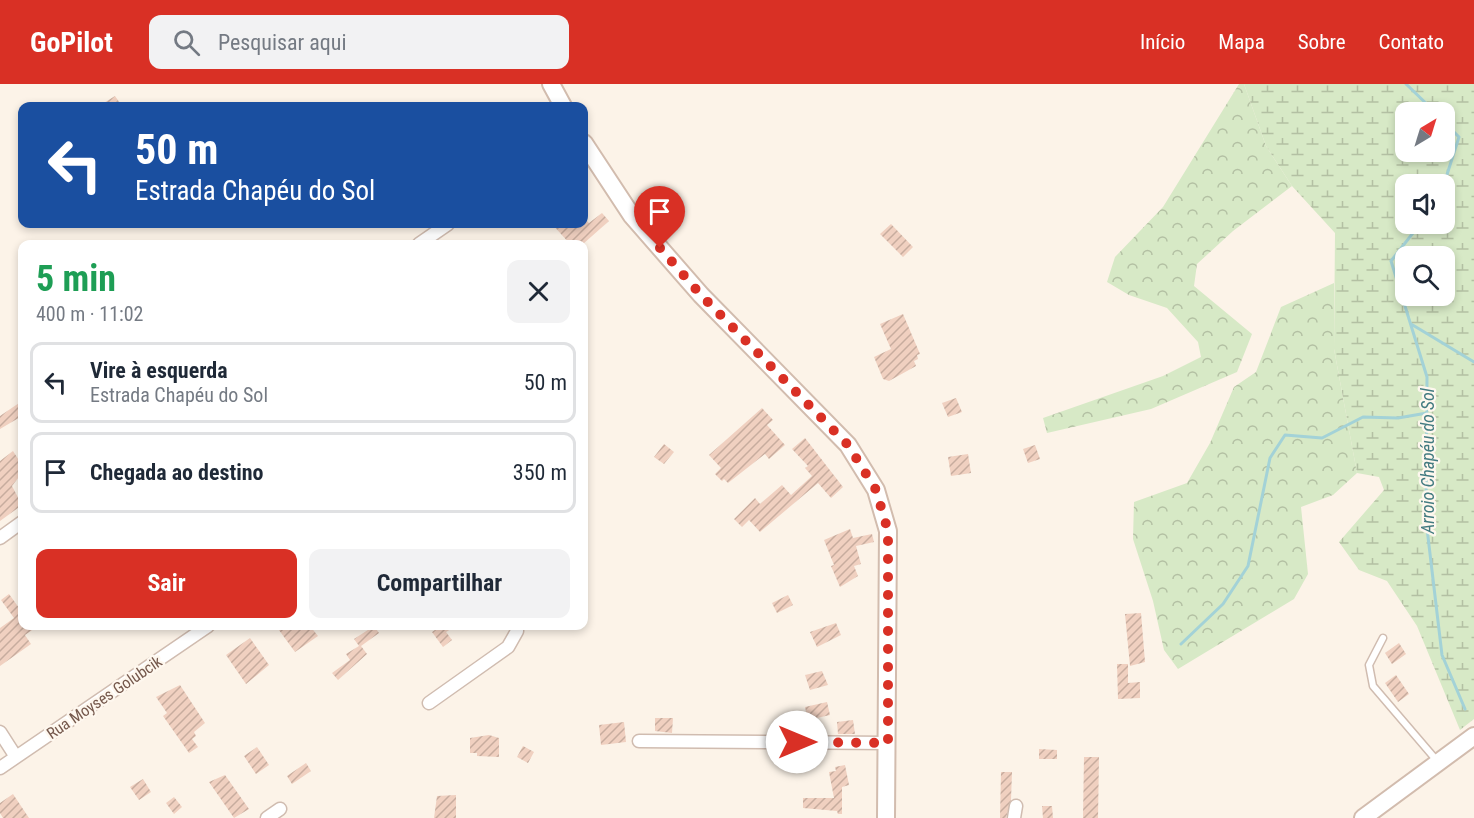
<!DOCTYPE html>
<html lang="pt">
<meta charset="utf-8">
<style>
body{margin:0;font-family:"Roboto Condensed",sans-serif;background:#f2f2f3;color:#1f2937;height:100vh;display:flex;flex-direction:column;font-size:22px;white-space:nowrap}
*{box-sizing:border-box;margin:0}
p{font-size:20px;color:#747a83}
.icon{flex:none;width:33px;height:33px;fill:none;stroke:currentColor;stroke-width:2;stroke-linecap:round;stroke-linejoin:round}
.map{position:relative;flex:1;overflow:hidden}
.panel{position:absolute;left:18px;top:156px;width:570px;height:390px;display:flex;flex-direction:column;background:#fff;border-radius:12px;box-shadow:0 3px 9px #0003}
.panel>*{flex:none}
.hud{position:absolute;left:18px;top:18px;width:570px;height:126px;border-radius:12px;box-shadow:0 3px 9px #0003;background:#1a4fa0;color:#fff;overflow:hidden}
.needle{width:39px;rotate:38deg}
.buttons{position:absolute;left:1395px;top:18px;display:grid;gap:12px}
.buttons a{display:grid;place-items:center;width:60px;height:60px;border-radius:12px;background:#fff;box-shadow:0 3px 9px #0003;font-size:30px}
.pin{position:absolute;display:grid;place-items:center;width:51px;height:51px;color:#fff;margin:-62px -26px;border-radius:50% 50% 50% 0;rotate:-45deg;box-shadow:0 0 6px #0007}
.pin .icon{rotate:45deg}
.me{position:absolute;width:66px;margin:-33px;rotate:90deg;stroke-linejoin:round;filter:drop-shadow(0 0 4px #0008)}
.turn{display:flex;align-items:center;gap:21px;height:126px;padding:0 18px;font-size:27px}
.turn .icon{width:78px;height:78px;stroke-width:2.5}
.turn b{display:block;font-size:42px;line-height:51px}
.round{display:grid;place-items:center;flex:none;width:63px;height:63px;border-radius:12px;background:#f2f2f3}
.summary{display:flex;align-items:center;justify-content:space-between;height:102px;padding:0 18px}
h1{font-size:36px;font-weight:700;line-height:45px;color:#1e9e55}
.action{display:flex;gap:12px;margin-top:auto;padding:12px 18px}
.action a{flex:1;height:69px;border-radius:12px;background:#d93025;color:#fff;font-size:24px;font-weight:700;line-height:69px;text-align:center}
.action a+a{background:#f2f2f3;color:#1f2937}
ul{padding:0;list-style:none}
li{display:flex;align-items:center;gap:18px;height:81px;margin:0 12px 9px;padding:0 6px;border:3px solid #e0e1e3;border-radius:12px}
li div{flex:1}
li b{display:block;font-size:22px}
li em{font-style:normal}
header{display:flex;align-items:center;gap:36px;box-sizing:border-box;height:84px;padding:0 30px;background:#d93025;color:#fff}
header strong{font-size:28px}
nav{display:flex;gap:33px;margin-inline-start:auto;font-size:21px}
.search{width:420px;height:54px;background:#f2f2f3;display:flex;align-items:center;gap:15px;box-sizing:border-box;padding:0 21px;border-radius:12px;color:#747a83;font-size:22px}
.map>svg:first-child{display:block}
.forest{fill:url(#forest-crowns)}
.wetland{fill:url(#wetland-marsh);fill-rule:evenodd}
.lines{fill:none;stroke-linecap:round;stroke-linejoin:round}
.stream{stroke:#a3d2d7;stroke-width:3}
.building{fill:url(#building-hatch)}
.lane-casing{stroke:#d0bcb0;stroke-width:9}
.street-casing{stroke:#d0bcb0;stroke-width:15}
.secondary-casing{stroke:#d2bcae;stroke-width:20}
.lane{stroke:#fff;stroke-width:6}
.street{stroke:#fff;stroke-width:12}
.secondary{stroke:#fff;stroke-width:16}
.route{stroke:#d93025;stroke-width:10;stroke-dasharray:0 18}
.labels{text-anchor:middle;stroke-width:4.5;stroke-linejoin:round;paint-order:stroke}
.street-label{font-size:16px;fill:#75584c;stroke:#fef7ee}
.water-label{font-size:18px;font-style:italic;fill:#437b81;stroke:#fef7ee}
</style>
<header>
<strong>GoPilot</strong>
<div class="search"><svg class="icon" aria-label="search" viewBox="0 0 24 24"><circle cx="10" cy="10" r="6"/><path d="M15 15l6 6"/></svg>Pesquisar aqui</div>
<nav><a>Início</a><a>Mapa</a><a>Sobre</a><a>Contato</a></nav>
</header>
<div class="map">
<svg width="1474" height="734" viewBox="0 0 1474 734">
<defs>
<pattern id="forest-crowns" width="20" height="18" patternUnits="userSpaceOnUse" patternTransform="scale(1.5)"><rect width="20" height="18" fill="#d7e9c6"/><path d="M2 6a3 3 0 1 1 6 0M12 15a3 3 0 1 1 6 0" fill="none" stroke="#b3c0a3"/></pattern>
<pattern id="wetland-marsh" width="20" height="14" patternUnits="userSpaceOnUse" patternTransform="scale(1.5)"><rect width="20" height="14" fill="#d7e9c6"/><path d="M1 5h8M5 5V1M11 12h8M15 12V8" fill="none" stroke="#b3c0a3"/></pattern>
<pattern id="building-hatch" width="6" height="6" patternUnits="userSpaceOnUse" patternTransform="scale(1.5)"><rect width="6" height="6" fill="#f0d0c0"/><path d="M-1 1l2-2M0 6l6-6M5 7l2-2" fill="none" stroke="#c7ac9e"/></pattern>
</defs>
<rect width="100%" height="100%" fill="#fcf3e8"/>
<path class="forest" d="M1239,0h5l22,62 26,40 -59,45 -36,33 -3,22 58,48 -15,38 -86,37 -104,24 -4,-15 120,-42 38,-19 -3,-15 -31,-34 -38,-13 -22,-13 8,-25 48,-50z
M1334,199v66l23,124 -24,22 -32,12 7,67 -14,25 -116,70 -14,-19 -11,-49 -20,-62 1,-37 53,-19 23,-40 24,-56 22,-15 25,-65z"/>
<path class="wetland" d="M1244,0h230v635l-14,11 -43,-104 -30,-45 -28,-11 -20,-28 45,-52 -5,-13 -22,-4 -23,-124 1,-116 -43,-47 -26,-40zM1406,28h38v40h-38zM1406,100h38v40h-38zM1406,172h38v40h-38z"/>
<g class="lines">
<path class="stream" d="M1406,0l29,28
M1444,100l15,-47 -15,-15
M1420,140l-29,37 36,116 -1,143 16,135 23,54
M1411,240l63,38
M1181,560l42,-40 25,-38 22,-108 15,-23 37,3 41,-21 35,1 29,-5"/>
</g>
<path class="building" d="M115,12l7,10h-23z
M602,129l7,8 -26,23h-13l-18,-20h32l3,-3 2,2z
M891,140l22,23 -10,10 -23,-23z
M903,230l17,40 -3,1 1,4 -4,2 2,5 -27,15 -6,-2 -9,-22 17,-8 -11,-25z
M956,314l6,14 -14,5 -6,-14z
M22,317v15l-22,13v-13z
M762,324l11,12 -6,5 18,20 -16,14 -4,-5 -37,29 -4,-4 -2,2 -7,-7 6,-6 -12,-13z
M805,354l38,49 -12,11 -13,-15 -58,49 -11,-12 -7,7 -8,-8 21,-21 5,6 22,-19 9,10 21,-19 -7,-8 3,-2 -16,-17z
M664,360l10,8 -10,12 -10,-7z
M1035,361l5,14 -12,4 -5,-14z
M13,367l9,14v8l-10,13 10,19 -22,16v-60z
M968,370l3,19 -20,3 -3,-19z
M850,445l3,9 19,-4 2,8 -18,4 5,18 -7,2 4,10 -18,11 -9,-21 3,-1 -10,-25z
M9,510l13,18v14h16l-13,9 6,9 -31,22v-38l14,-10 -13,-18z
M788,511l5,10 -16,8 -5,-10z
M1141,529l4,49 -15,4 -5,-52z
M836,539l5,12 -24,12 -7,-15z
M276,542h34l8,10 -23,16z
M374,542l5,7 -18,13 6,8 -29,26 -6,-7 18,-13 -4,-6 13,-8 -5,-7z
M441,542h15l-10,6 6,8 -9,7 -11,-15z
M250,554l19,27 -23,19 -20,-29z
M1399,559l7,11 -14,10 -7,-11z
M1117,580h11v19l12,-1v16l-22,1z
M822,587l6,14 -18,5 -5,-15z
M1396,591l13,19 -11,8 -13,-19z
M180,601l25,38 -11,9 2,4 -4,3 6,8 -9,6 -26,-37 4,-3 -11,-16z
M827,618l3,13 -22,5 -3,-13z
M655,634h18l-1,15 -17,-2z
M853,636l2,14h-17l-1,-12z
M624,638l2,20 -25,3 -2,-20z
M489,651l10,3v19l-22,-1v-3h-7v-15z
M523,662l11,6 -6,11 -11,-6z
M257,663l12,18 -13,9 -12,-18z
M1039,665l18,1v9h-18z
M1084,673h15l-1,61h-15z
M306,679l5,8 -19,13 -5,-8z
M845,681l4,20 -7,2v27h-4l-1,-3 -34,-3v-10h31l-5,-26 7,-1 -1,-4z
M1001,688h11l-1,28 -5,18h-6z
M225,691l24,34 -15,9 -25,-36z
M143,695l8,13 -12,8 -9,-13z
M13,710l16,24h-26l-3,-5v-10z
M456,711v23h-22l3,-22z
M174,713l8,10 -8,7 -8,-11z
M1042,722h10l1,12h-10z"/>
<g class="lines">
<g class="lane-casing">
<path id="lane" d="M1383,554l-14,27 4,21 65,76"/>
</g>
<g class="street-casing">
<path id="street" d="M419,160l29,-20
M0,454l22,-16
M429,619l79,-56 9,-16 -1,-5
M0,648l16,25
M639,657l249,2
M0,684l208,-142
M267,734l13,-9
M1014,734l2,-12"/>
</g>
<g class="secondary-casing">
<path id="secondary" d="M551,0l12,22
M584,59l48,73 69,79 147,150 28,45 12,41 -2,287
M1363,734l111,-82"/>
</g>
<use href="#lane" class="lane"/>
<use href="#street" class="street"/>
<use href="#secondary" class="secondary"/>
</g>
<g class="lines">
<path class="route" d="M660,164l41,47 147,150 28,45 12,41v212l-91,-1"/>
</g>
<g class="labels">
<g class="street-label">
<text transform="translate(104 613) rotate(-34)" y="6">Rua Moyses Golubcik</text>
</g>
<g class="water-label">
<text transform="translate(1428 377) rotate(-90)" y="6">Arroio Chapéu do Sol</text>
</g>
</g>
</svg>
<div class="buttons">
<a><svg class="needle" viewBox="-14 -14 28 28"><path d="M0-13l5 13h-10z" fill="#e53935"/><path d="M0 13l5-13h-10z" fill="#747a83"/></svg></a>
<a><svg class="icon" aria-label="sound" viewBox="0 0 24 24"><path d="M4 9h4l5-4v14l-5-4H4zM17 9q2 3 0 6"/></svg></a>
<a><svg class="icon" aria-label="search" viewBox="0 0 24 24"><circle cx="10" cy="10" r="6"/><path d="M15 15l6 6"/></svg></a>
</div>
<div class="pin" style="left:660px;top:164px;background:#d93025"><svg class="icon" aria-label="arrive" viewBox="0 0 24 24"><path d="M6 21V4h12l-3 4 3 4H6"/></svg></div>
<svg class="me" style="left:797px;top:658px" viewBox="-20 -20 40 40"><circle r="19" fill="#fff"/><path d="M0-13L10 11 0 6-10 11z" fill="#d93025"/></svg>
<div class="hud">
<div class="turn"><svg class="icon" aria-label="left" viewBox="0 0 24 24"><path d="M17 20v-9H6M10 6l-5 5 5 5"/></svg><div><b>50 m</b>Estrada Chapéu do Sol</div></div>
</div>
<section class="panel">
<div class="summary"><div><h1>5 min</h1><p>400 m · 11:02</p></div><a class="round"><svg class="icon" aria-label="close" viewBox="0 0 24 24"><path d="M6 6l12 12M18 6L6 18"/></svg></a></div>
<ul>
<li><svg class="icon" aria-label="left" viewBox="0 0 24 24"><path d="M17 20v-9H6M10 6l-5 5 5 5"/></svg><div><b>Vire à esquerda</b><p>Estrada Chapéu do Sol</p></div><em>50 m</em></li>
<li><svg class="icon" aria-label="arrive" viewBox="0 0 24 24"><path d="M6 21V4h12l-3 4 3 4H6"/></svg><div><b>Chegada ao destino</b></div><em>350 m</em></li>
</ul>
<div class="action"><a>Sair</a><a>Compartilhar</a></div>
</section>
</div>
